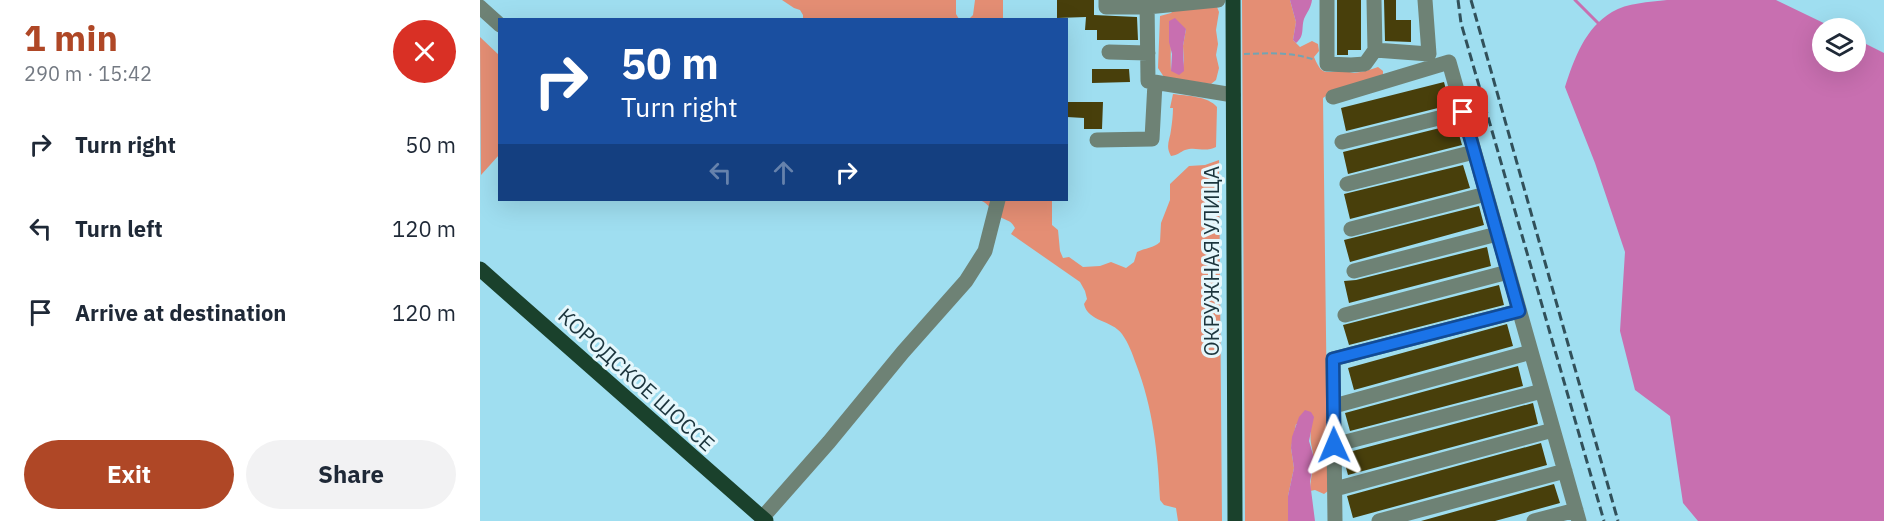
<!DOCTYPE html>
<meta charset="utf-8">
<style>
body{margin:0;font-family:"IBM Plex Sans",sans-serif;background:#f2f2f3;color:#1f2937;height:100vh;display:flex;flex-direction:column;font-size:22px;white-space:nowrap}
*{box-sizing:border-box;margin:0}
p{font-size:20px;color:#747a83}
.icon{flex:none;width:33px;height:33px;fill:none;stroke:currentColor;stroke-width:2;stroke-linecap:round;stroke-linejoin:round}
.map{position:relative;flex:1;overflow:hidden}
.panel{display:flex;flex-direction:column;background:#fff;width:480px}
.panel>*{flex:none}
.guide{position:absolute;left:18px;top:18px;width:570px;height:183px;border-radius:0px;box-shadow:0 6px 24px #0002;background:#1a4fa0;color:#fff;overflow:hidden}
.controls{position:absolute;left:1332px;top:18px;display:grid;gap:12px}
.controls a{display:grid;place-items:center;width:54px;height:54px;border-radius:50%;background:#fff;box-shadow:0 6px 24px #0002;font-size:30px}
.pin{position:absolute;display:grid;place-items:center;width:51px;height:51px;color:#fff;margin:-26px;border-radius:12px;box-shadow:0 3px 9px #0006}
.me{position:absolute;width:66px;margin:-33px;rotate:359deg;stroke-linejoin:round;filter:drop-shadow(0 0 4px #0008)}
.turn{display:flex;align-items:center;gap:21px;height:126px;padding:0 24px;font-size:27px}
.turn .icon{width:78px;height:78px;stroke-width:2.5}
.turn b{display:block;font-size:42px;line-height:51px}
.lanes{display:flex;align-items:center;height:57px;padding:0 24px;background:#0003;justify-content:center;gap:30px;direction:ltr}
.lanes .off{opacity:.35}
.round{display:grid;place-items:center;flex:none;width:63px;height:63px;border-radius:32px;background:#f2f2f3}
.overview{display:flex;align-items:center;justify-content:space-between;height:102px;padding:0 24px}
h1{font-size:36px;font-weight:700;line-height:45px;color:#af4726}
.button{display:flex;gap:12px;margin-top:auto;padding:12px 24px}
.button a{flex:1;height:69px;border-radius:36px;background:#af4726;color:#fff;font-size:24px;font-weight:700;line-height:69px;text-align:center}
.button a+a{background:#f2f2f3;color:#1f2937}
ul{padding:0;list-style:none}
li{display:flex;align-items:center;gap:18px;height:84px;padding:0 24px}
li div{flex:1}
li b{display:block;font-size:22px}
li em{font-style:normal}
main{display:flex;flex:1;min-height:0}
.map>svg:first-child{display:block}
.green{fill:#e48e74;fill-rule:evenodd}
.water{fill:#c86fb0}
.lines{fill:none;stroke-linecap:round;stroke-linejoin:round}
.stream{stroke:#c86fb0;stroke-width:3}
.building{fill:#483f0b}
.path{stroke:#72a4b3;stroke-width:2;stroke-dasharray:6 3;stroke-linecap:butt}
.minor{stroke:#6e8275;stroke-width:15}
.major{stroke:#1a412c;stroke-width:15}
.rail{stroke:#31505a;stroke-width:3;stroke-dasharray:9 4.5;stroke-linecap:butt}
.route-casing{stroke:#114b97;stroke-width:15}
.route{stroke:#1a73e8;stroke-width:10}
.labels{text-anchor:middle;stroke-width:6;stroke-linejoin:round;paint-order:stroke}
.street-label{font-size:21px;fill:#1c353d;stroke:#e5f7fc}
</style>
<main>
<section class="panel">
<div class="overview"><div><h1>1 min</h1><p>290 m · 15:42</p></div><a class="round" style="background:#d93025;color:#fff"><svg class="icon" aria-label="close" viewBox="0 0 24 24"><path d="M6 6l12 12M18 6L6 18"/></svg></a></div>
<ul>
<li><svg class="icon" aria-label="right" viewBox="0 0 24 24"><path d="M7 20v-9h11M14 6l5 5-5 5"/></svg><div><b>Turn right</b></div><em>50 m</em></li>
<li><svg class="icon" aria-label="left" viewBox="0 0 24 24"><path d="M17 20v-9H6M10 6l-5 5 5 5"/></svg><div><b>Turn left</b></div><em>120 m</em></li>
<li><svg class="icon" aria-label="arrive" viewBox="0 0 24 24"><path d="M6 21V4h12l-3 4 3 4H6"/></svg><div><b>Arrive at destination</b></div><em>120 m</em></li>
</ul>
<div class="button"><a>Exit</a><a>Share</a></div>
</section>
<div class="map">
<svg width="1404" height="521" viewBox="0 0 1404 521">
<rect width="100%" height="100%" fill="#9fdef0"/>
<path class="green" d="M302,0h174v14l3,5h-156v-4l-3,-5 -6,-2z
M495,0h28v19h-34l4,-4z
M762,0h48l6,22 -3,18 7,7 12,-6 6,3 1,7 -5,6c9,22 13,13 31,14 3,0 6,2 9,2 9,-1 16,-3 24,-6l5,4v4l-54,19 -6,4 5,393 -4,3 -9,-4 -5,1c0,-10 3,-20 3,-30 1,-13 -4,-16 -2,-31l-15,-6 -5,24 3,20 -6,28v25h-43z
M737,7l2,5 -3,18 2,14 -2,11 3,13 -3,12 -5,4 -47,-7 -6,-9 2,-52 11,-3 2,-2zM689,26l17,3 -3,17 1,15 -1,6 -12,4c-1,-15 1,-30 -2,-45z
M0,37l20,19 -1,99 -18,20z
M693,94c14,2 35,2 44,13l-1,40c-12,6 -20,-1 -31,3 -5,2 -7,5 -14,6 -6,-10 -1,-16 0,-26 1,-7 2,-15 2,-22h-3z
M739,160l3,361h-44l-2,-13 -12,-3 -4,-5c-2,-47 -7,-92 -24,-136 -4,-11 -7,-20 -14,-30 -10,-14 -34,-12 -38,-30l3,-5 -2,-8 -5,-9 -69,-48 4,-6c-4,-8 -8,-7 -15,-11 -10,-6 -12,-17 -24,-17h76v25l6,5 2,21 3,7 6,-1 14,10 17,-1 11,-4 15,6 8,-6 3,-10c8,-4 17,-4 23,-10l1,-19 9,-23v-16l19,-18 16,-1z"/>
<path class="water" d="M810,0h22c-1,8 -5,12 -8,19 -3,10 1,17 -8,24l-3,-3 3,-18z
M1187,0h109l58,28h-12v34h34v-23l28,14v468h-186l-15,-18 -13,-87 -35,-26 -15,-59 5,-79 -30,-89 -30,-76c9,-28 20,-59 47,-75 15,-9 37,-10 55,-12z
M695,18l11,11 -3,17 1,25 -5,4 -8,-4 1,-17 -3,-12v-21z
M825,410l6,2 3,5 -5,24 5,17 -4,24 5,39h-27v-25l6,-28 -3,-20 1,-11 7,-20z"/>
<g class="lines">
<path class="stream" d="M1095,0l24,24"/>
</g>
<path class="building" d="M577,0h37v15l43,2 1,23h-41v-10h-12l1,-13 -29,1z
M857,0h24v50h-13v5h-11z
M904,0h12v20h15v22l-26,-1z
M612,69h37l1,13 -38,1z
M964,82l6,23 -104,26 -5,-23z
M588,102h35l-1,27h-18v-11l-17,-1z
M976,124l6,21 -114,29 -5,-22z
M983,165l7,23 -120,31 -6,-25z
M999,206l5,19 -134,37 -6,-22z
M1007,247l4,19 -142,37 -5,-22 12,-1z
M1019,285l5,20 -155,40 -6,-20z
M1027,324l6,22 -159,44 -6,-22z
M1038,366l5,20 -173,45 -5,-18z
M1053,403l5,21 -190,51 -3,-11 7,-2 -3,-10z
M1061,443l6,22 -194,53 -6,-22z
M1074,484l6,19 -65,18h-74z"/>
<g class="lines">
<path class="path" d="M764,54c24,-1 49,-2 71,6"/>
<path class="minor" d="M626,0v7h41l71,-7
M667,0l1,81 85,14
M847,0v64l24,1 14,-1 10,-14 54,4 -4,-54
M894,0l1,50
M0,7l20,18
M629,52l39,1
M853,97l116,-35 130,459
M617,140l55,-1 3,-56
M862,142l121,-30
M867,184l127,-32
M871,229l135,-35
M874,271l143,-37
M865,315l163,-43
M854,406l197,-54
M854,445l208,-54
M855,489l218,-59
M282,518l67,-76 74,-90 63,-71 19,-30 13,-51
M855,521l-2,-162 186,-48
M899,521l186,-50
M1054,521l42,-11"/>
<path class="major" d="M753,0l2,521
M0,269l286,252"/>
<path class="rail" d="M978,0l3,23 143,498
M991,0l147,521"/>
</g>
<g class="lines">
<g class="route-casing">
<path id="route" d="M854,445l-1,-86 186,-48 -56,-199"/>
</g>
<use href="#route" class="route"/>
</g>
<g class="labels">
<g class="street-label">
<text transform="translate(732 261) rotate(-90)" y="7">ОКРУЖНАЯ УЛИЦА</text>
<text transform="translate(156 380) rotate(42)" y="7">КОРОДСКОЕ ШОССЕ</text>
</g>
</g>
</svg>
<div class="controls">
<a><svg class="icon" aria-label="layers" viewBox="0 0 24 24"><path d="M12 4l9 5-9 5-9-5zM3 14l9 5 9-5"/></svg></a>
</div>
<div class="pin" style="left:983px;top:112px;background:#d93025"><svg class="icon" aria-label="arrive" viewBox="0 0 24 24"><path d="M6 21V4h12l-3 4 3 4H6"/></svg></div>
<svg class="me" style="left:854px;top:445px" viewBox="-20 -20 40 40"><path d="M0-17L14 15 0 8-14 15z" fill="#1a73e8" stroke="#fff" stroke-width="4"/></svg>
<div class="guide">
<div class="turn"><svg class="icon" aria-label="right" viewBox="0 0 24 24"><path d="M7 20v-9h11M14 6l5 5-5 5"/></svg><div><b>50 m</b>Turn right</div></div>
<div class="lanes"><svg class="icon off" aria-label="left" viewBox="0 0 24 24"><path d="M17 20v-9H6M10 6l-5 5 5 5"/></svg><svg class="icon off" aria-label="ahead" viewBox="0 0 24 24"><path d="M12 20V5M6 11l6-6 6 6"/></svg><svg class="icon" aria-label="right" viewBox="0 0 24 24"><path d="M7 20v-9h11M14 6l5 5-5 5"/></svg></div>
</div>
</div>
</main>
